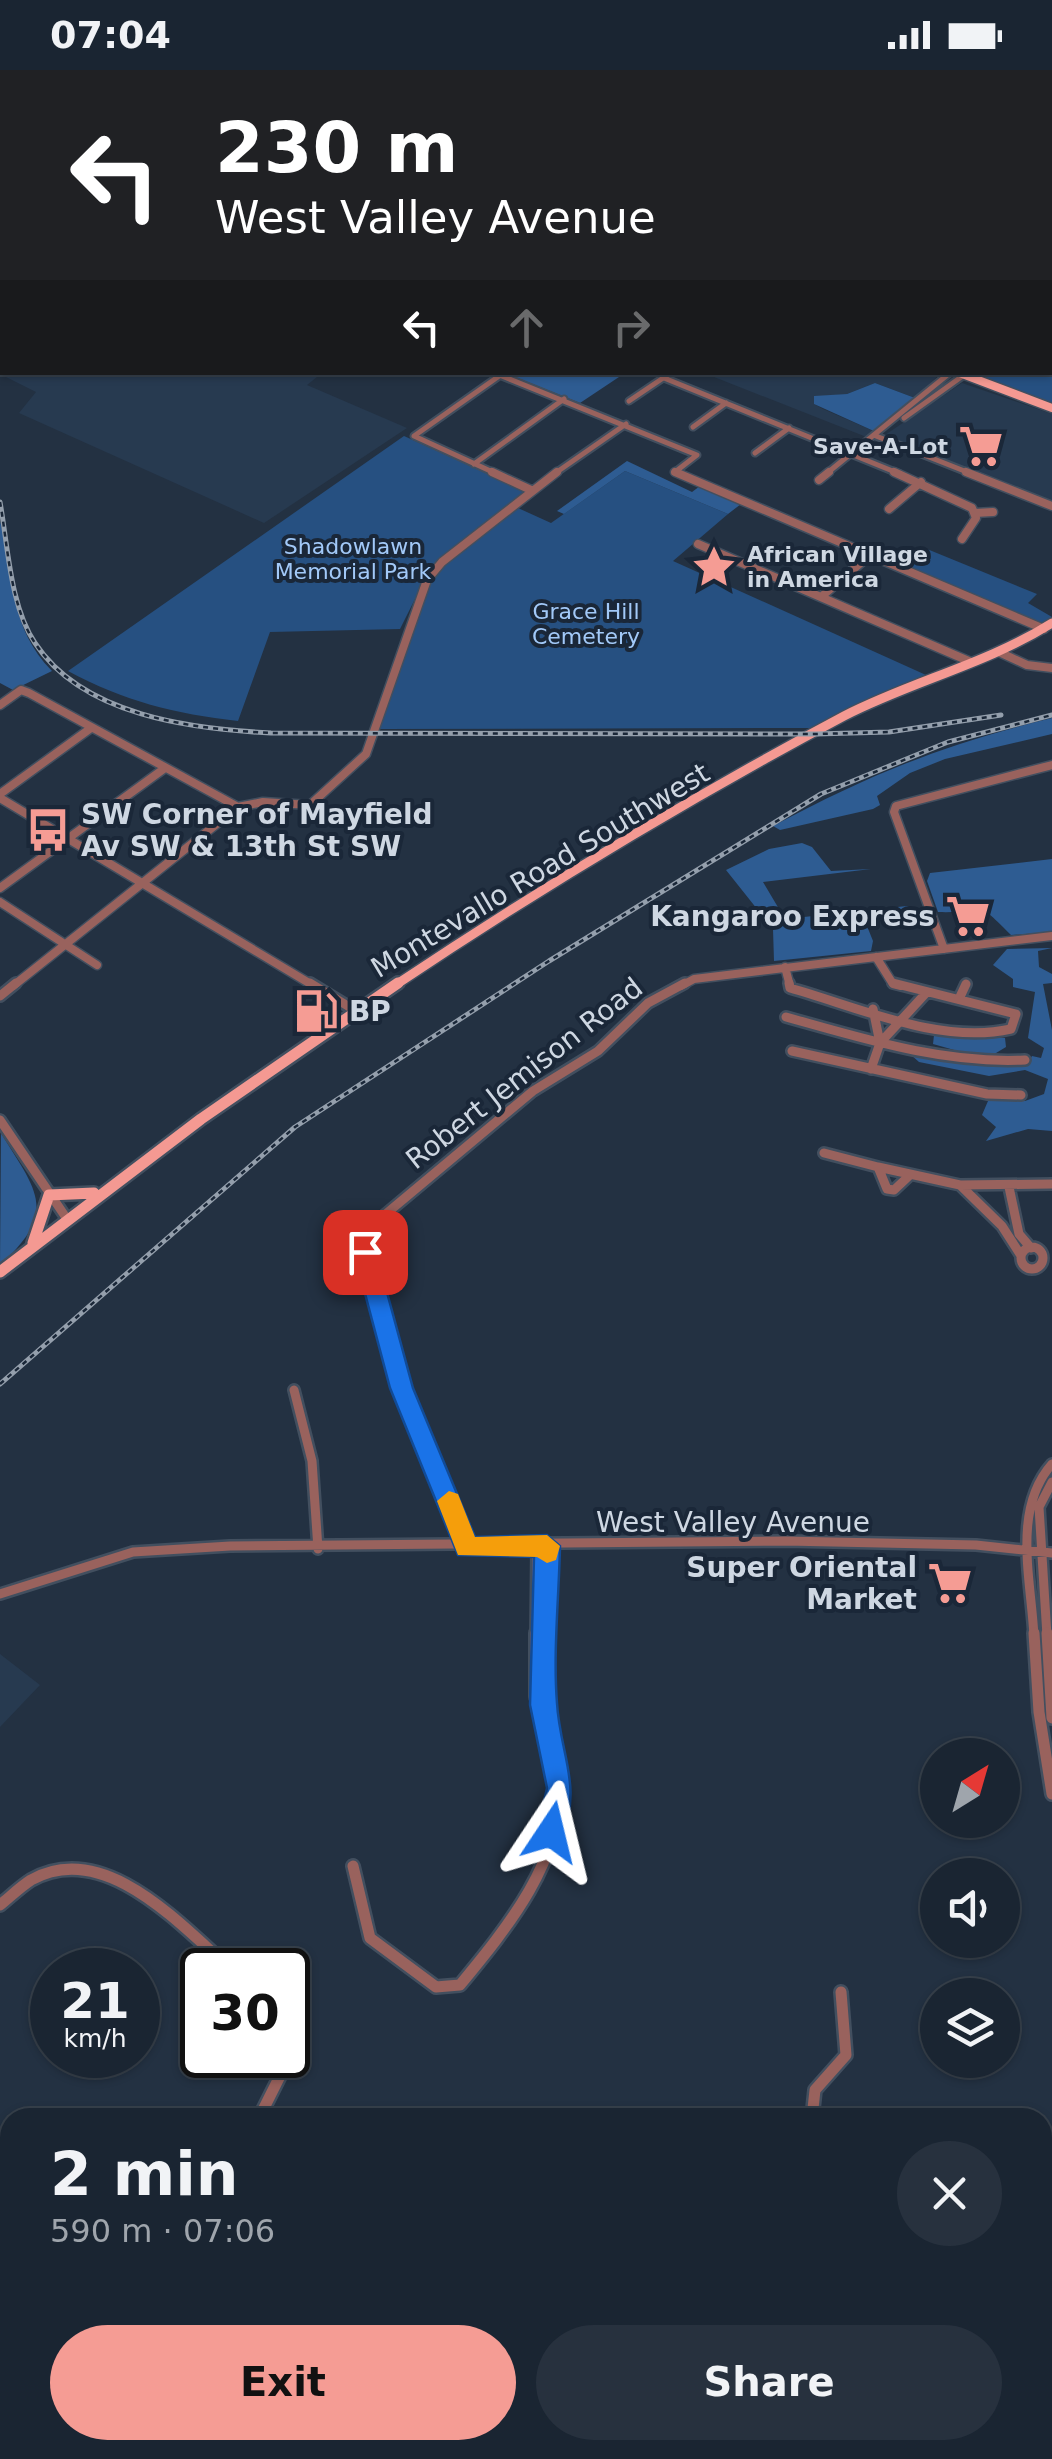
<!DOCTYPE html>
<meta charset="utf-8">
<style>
body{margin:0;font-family:"DejaVu Sans",sans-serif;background:#27313e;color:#f1f3f6;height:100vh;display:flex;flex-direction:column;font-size:38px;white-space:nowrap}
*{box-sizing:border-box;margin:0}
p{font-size:32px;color:#9fa5ac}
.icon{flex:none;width:55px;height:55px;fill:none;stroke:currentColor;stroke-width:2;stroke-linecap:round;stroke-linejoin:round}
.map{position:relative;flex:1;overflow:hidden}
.sheet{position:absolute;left:0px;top:2038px;width:1052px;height:352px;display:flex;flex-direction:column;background:#1a2532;border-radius:30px 30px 0 0;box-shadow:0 2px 8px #0004,0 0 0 2px #38424d}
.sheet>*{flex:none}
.banner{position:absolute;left:0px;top:0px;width:1052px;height:305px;box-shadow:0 2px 8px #0004,0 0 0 2px #38424d;background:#202124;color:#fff;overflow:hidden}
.needle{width:65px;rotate:37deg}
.buttons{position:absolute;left:920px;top:1668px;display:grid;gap:20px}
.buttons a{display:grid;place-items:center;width:100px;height:100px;border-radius:50%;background:#1a2532;box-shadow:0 2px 8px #0004,0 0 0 2px #38424d;font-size:50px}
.speed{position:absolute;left:30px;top:1878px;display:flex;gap:20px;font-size:50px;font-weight:700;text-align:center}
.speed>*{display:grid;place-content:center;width:130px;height:130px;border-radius:50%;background:#1a2532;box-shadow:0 2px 8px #0004,0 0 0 2px #38424d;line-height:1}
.speed small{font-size:25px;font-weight:400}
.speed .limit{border:5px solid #111;border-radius:15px;background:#fff;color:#111}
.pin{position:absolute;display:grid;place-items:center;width:85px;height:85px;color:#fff;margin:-42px;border-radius:20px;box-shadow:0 5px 15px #0006}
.me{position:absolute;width:110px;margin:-55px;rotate:10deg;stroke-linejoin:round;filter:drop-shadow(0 0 8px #0008)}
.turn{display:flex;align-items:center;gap:35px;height:210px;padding:0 50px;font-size:45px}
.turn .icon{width:130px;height:130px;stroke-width:2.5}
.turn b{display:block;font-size:70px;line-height:85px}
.lanes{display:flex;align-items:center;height:95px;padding:0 50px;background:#0003;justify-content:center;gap:50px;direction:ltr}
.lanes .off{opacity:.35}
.round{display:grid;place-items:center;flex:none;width:105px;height:105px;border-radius:52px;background:#27313e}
.overview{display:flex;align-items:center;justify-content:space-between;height:170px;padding:0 50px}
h1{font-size:60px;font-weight:700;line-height:75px}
.action{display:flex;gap:20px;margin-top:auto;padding:20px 50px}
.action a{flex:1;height:115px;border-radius:60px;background:#f59c94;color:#111;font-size:40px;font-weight:700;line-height:115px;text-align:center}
.action a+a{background:#27313e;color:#f1f3f6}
.status{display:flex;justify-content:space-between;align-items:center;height:70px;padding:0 50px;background:#1a2532;direction:ltr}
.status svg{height:28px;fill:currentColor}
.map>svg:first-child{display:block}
.built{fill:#273a50}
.green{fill:#265081}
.forest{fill:#2e5c92}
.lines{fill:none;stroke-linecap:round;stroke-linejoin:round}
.minor-far3-casing{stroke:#424f5f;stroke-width:9}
.minor-far2-casing{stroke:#424f5f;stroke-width:11}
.minor-far1-casing{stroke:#424f5f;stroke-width:14}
.minor-casing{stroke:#424f5f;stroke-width:16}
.major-far3-casing{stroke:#424f5f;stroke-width:11}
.major-far2-casing{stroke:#424f5f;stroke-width:12}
.major-far1-casing{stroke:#424f5f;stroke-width:16}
.major-casing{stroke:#424f5f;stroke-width:20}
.minor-far3{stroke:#99625d;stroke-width:5}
.minor-far2{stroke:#99625d;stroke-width:8}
.minor-far1{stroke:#99625d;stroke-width:9}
.minor{stroke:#99625d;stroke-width:11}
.major-far3{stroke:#f49992;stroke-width:8}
.major-far2{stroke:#f49992;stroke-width:9}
.major-far1{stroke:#f49992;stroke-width:11}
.major{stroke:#f49992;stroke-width:15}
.rail-casing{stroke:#949fac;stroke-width:5}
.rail{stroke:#1a2738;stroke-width:2.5;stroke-dasharray:5;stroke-linecap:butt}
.route{fill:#1a73e8;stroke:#114b97;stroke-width:2.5}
.slow{fill:#f59e0b}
.labels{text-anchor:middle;stroke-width:8;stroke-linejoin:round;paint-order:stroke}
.far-poi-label{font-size:22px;font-weight:bold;fill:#ced7e2;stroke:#1a2738;text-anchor:end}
.far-park-label{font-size:22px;fill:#a2c9f8;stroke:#1a2738}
.poi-label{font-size:28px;font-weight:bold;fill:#ced7e2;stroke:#1a2738;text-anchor:start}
.street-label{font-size:28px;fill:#ced7e2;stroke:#1a2738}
</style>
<div class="status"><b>07:04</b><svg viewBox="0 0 49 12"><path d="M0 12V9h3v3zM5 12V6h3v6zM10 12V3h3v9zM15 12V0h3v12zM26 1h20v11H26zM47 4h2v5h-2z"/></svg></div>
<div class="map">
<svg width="1052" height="2389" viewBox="0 0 1052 2389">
<rect width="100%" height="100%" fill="#233142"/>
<path class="built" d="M0,239l2,63 304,1 11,4 -10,8 100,43 -143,95 -245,-110 17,-21 -36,-18z
M704,303l235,-1 1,2 -25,24 -40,-15 -28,11 -33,3v7l9,5 53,23 -7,6z
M962,313l90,31v89l-167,-68z
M0,1584l40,31 -40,42z
M0,2103l10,10v267h120l-8,9h-122z"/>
<path class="green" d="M768,0h284v334l-84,-31 82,-1v-300z
M404,366l122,55 -96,78 -30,60 -130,3 -32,89c-63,-7 -114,-20 -170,-50z
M625,401l103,43 -55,47 253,114 -111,53 -437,1 53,-147 17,-20 70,-54 33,15z
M927,479l110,45 -9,9 24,14 -11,8 -136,-58z"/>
<path class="forest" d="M513,302l112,1 -45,30 -70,-28z
M875,313l40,15 -39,34 -62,-28v-8l33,-2z
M627,391l65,31 8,-6 41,18 -13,10 -103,-43 -61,43 -7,-3z
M0,451c14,56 9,106 52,150l-39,19 -13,-7z
M1052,648v16l-107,25 -35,14 -33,23 3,9 -7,4 -93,21 -7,-4c98,-52 171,-82 279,-108z
M802,773l10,4 19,24 40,-2 -108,13 22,37 122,-13 20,9 -12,-4 -52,5 10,25 -2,10 -97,10 -1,-32 -47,-59 43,-21z
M1052,789v73l-41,3c-40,-40 -21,-21 -73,-23l-11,-31 3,-8z
M1052,878l-14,3 1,16 13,7v9l-9,1 9,46v101l-24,-2 -42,12 10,-14 -14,-12 6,-14h37l19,-7 4,-15 -23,-9 -36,6 -70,-14 -9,-8 77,11h40l5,-9 9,2 3,-10 -16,-10 7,-46 -22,-5v-8l-20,-14 14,-16z
M929,959l76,9 1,9 -20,12 -53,-15 1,-9z
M1,1063c36,59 58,78 -1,132z"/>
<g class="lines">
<g class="minor-far3-casing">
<path id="minor-far3" d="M266,0l7,2
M63,2l5,-2
M252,2l5,-2
M492,302l205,83 -22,17 5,2
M664,308l236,96
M629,331l43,-29
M904,348l60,-43
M693,357l33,-24
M876,366l96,38
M755,383l34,-25
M474,394l90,-65
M497,404l-83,-38 88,-62
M554,404l72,-50
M826,404l125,-102"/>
</g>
<g class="minor-far2-casing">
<path id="minor-far2" d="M492,402l39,18
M675,402l369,157
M894,402l78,36 4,10 -14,21
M966,402l86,34
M819,410l10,-8
M889,439l32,-27
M975,443l18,-1
M698,474l273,118
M821,527l49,-42
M999,582l28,13 25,3
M0,635l21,-15 8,3 209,114
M0,724l91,-66
M0,728l314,188
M0,818l165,-120
M0,832l97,63
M944,879l-50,-137 2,-6 156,-41
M876,887l17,27 8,2
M785,897l5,19
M13,916l225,-179 25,-5 47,3 56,-51 61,-174 15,-18 115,-90
M681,916l13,-7 358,-43"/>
</g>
<g class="minor-far1-casing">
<path id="minor-far1" d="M310,913l46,28
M789,913l1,5c68,19 150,57 221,41l5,-15 -123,-31
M0,926l16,-13
M959,929l7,-15
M873,939l7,34
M786,947c79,22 157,47 239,43
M792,981l195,43 34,1
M871,999l9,-26 46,-50
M0,1050l67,99
M824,1083l54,14 9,22 7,1 16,-15
M878,1097l82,18 92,-1
M960,1115l42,41 18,28
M1009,1117l10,47 12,14
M1021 1188a11 11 0 1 1 22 0a11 11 0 1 1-22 0Z
M294,1320l18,71 6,88
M466,1477l-65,-159 -36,-136 10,-29 158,-132 65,-40 50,-48 37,-20
M0,1524l133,-42 97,-6 556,-5 190,4 76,8
M536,1566l1,-90
M545,1566l2,-90
M1034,1566c-3,-57 -22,-127 18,-172
M1047,1566l-8,-129 13,-25"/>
</g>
<g class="minor-casing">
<path id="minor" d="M1034,1563l5,79 13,82
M1047,1563l5,85
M543,1635l2,-72
M353,1796l17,72 66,49 24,-2c47,-57 104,-126 100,-204 -1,-26 -11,-51 -17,-76l-7,-8v-64
M0,1835c10,-8 20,-18 31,-25 74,-42 151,47 201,90
M259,2048l22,-44 1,-19
M812,2048l3,-28 31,-35 -5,-63
M0,2085l10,10
M1012,2383l8,6
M434,2389l1,-9
M845,2389l1,-9"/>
</g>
<g class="major-far3-casing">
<path id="major-far3" d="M145,0l7,2
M159,0l7,2
M957,302l95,36"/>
</g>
<g class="major-far2-casing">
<path id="major-far2" d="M394,916c145,-97 296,-188 450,-270 68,-35 143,-52 208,-93"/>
</g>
<g class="major-far1-casing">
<path id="major-far1" d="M33,1173l16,-48 45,-2
M0,1202l201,-153 197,-136"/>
</g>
<g class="major-casing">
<path id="major" d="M1042,2324l10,7
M137,2389l14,-9"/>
</g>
<use href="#minor-far3" class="minor-far3"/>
<use href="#minor-far2" class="minor-far2"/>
<use href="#minor-far1" class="minor-far1"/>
<use href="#minor" class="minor"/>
<use href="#major-far3" class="major-far3"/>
<use href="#major-far2" class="major-far2"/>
<use href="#major-far1" class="major-far1"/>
<use href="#major" class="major"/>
<g class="rail-casing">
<path id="rail" d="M0,432c8,44 10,104 35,141 48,73 157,86 236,90l545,1 73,-2 112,-17
M0,1314l295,-257 254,-166 272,-167 127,-52 104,-27"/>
</g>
<use href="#rail" class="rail"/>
</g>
<path class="route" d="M365,1173l11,9 37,136 62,149 72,-2 13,11c-1,52 -7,106 -3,157 3,53 27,84 3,138l-9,4 -10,-4 -4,-9 10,-44 -17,-83 4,-148 -76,-2 -68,-167 -36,-136z"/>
<path class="slow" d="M449,1421l9,3 17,43 72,-2 13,11 -4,14 -9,3 -10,-6 -79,-2 -21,-54z"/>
<defs>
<g id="supermarket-bare" transform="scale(3.45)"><path d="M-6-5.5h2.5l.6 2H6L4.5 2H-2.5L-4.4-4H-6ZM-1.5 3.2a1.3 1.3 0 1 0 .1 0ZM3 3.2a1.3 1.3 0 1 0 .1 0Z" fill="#f59c94" stroke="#1a2738" stroke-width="2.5" paint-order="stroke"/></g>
<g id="sight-bare" transform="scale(3.45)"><path d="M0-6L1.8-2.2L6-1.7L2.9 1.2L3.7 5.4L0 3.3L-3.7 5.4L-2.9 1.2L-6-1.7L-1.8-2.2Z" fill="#f59c94" stroke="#1a2738" stroke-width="2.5" paint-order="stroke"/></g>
<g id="bus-bare" transform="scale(3.45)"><path d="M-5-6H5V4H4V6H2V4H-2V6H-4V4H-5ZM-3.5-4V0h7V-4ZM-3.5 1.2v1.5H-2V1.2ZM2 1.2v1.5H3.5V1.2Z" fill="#f59c94" stroke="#1a2738" stroke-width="2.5" paint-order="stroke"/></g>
<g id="fuel-bare" transform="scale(3.45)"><path d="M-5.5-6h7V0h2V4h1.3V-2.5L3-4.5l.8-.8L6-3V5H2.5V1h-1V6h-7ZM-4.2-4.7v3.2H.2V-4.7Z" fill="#f59c94" stroke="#1a2738" stroke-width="2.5" paint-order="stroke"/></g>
</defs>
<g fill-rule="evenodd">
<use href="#supermarket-bare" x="981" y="376"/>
<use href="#sight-bare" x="714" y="497"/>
<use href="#bus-bare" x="48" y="760"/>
<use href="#supermarket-bare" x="968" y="846"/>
<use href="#fuel-bare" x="316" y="941"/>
<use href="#supermarket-bare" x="950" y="1513"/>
</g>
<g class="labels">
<g class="far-poi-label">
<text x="948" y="384">Save-A-Lot</text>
<text x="747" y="492" text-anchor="start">African Village<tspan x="747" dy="25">in America</tspan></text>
</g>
<g class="far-park-label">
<text x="353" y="484">Shadowlawn<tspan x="353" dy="25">Memorial Park</tspan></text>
<text x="586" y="549">Grace Hill<tspan x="586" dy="25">Cemetery</tspan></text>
</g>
<g class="poi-label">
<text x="81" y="754">SW Corner of Mayfield<tspan x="81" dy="32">Av SW &amp; 13th St SW</tspan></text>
<text x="935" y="856" text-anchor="end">Kangaroo Express</text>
<text x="349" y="951">BP</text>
<text x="917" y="1507" text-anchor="end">Super Oriental<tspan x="917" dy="32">Market</tspan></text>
</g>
<g class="street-label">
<text transform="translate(540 800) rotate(-31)" y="10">Montevallo Road Southwest</text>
<text transform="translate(524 1003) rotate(-38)" y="10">Robert Jemison Road</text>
<text x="733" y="1462">West Valley Avenue</text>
</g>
</g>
</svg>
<div class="buttons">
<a><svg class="needle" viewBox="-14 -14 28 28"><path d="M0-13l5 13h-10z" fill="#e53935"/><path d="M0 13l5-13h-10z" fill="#9fa5ac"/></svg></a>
<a><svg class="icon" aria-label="sound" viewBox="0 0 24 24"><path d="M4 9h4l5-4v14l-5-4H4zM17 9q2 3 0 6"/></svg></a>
<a><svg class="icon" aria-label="layers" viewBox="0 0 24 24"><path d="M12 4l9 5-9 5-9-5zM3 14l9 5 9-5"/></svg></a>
</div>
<div class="speed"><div>21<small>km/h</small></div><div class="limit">30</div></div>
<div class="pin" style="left:365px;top:1182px;background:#d93025"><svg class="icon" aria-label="arrive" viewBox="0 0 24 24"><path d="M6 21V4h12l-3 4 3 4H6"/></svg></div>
<svg class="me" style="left:551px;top:1762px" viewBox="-20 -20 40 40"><path d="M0-17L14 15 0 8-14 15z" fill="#1a73e8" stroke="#fff" stroke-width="4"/></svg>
<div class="banner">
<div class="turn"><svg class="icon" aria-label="left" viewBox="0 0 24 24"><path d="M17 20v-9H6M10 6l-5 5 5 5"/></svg><div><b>230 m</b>West Valley Avenue</div></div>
<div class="lanes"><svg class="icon" aria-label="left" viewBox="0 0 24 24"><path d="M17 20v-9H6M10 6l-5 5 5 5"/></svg><svg class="icon off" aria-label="ahead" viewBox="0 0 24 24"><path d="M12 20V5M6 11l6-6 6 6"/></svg><svg class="icon off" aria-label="right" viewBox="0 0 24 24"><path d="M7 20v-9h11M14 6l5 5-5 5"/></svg></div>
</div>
<section class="sheet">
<div class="overview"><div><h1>2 min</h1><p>590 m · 07:06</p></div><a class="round"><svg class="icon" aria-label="close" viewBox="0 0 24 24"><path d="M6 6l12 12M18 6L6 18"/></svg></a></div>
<div class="action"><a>Exit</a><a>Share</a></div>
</section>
</div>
